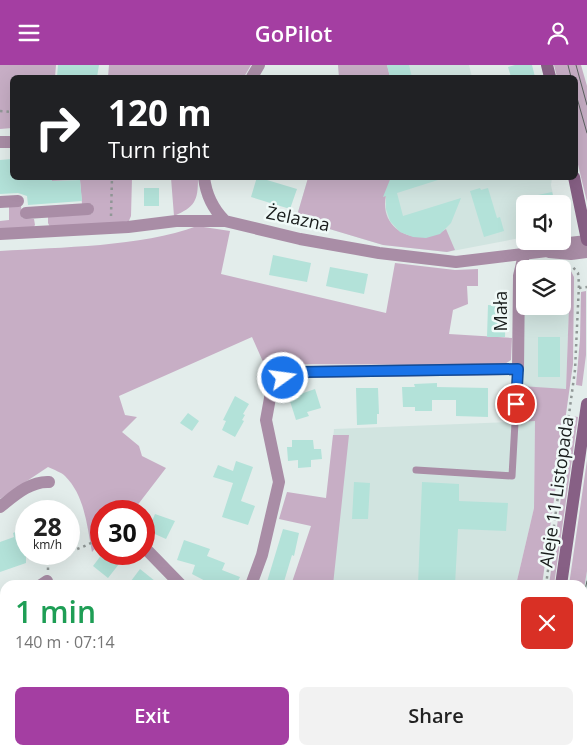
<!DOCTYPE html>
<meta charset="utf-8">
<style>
body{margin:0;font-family:"Open Sans",sans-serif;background:#f2f2f2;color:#222;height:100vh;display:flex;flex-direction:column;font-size:19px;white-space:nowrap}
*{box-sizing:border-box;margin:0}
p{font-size:16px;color:#767676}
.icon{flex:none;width:28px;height:28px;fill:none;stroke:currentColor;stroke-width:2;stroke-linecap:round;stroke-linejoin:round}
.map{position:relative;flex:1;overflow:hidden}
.side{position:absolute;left:0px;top:515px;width:588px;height:175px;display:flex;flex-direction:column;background:#fff;border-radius:15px 15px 0 0;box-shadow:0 5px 20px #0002}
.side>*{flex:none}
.hud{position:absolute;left:10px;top:10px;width:568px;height:105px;border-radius:8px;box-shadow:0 5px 20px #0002;background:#202124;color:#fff;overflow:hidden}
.buttons{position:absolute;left:516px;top:130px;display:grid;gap:10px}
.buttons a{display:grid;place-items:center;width:55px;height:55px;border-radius:8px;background:#fff;box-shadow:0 5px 20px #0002;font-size:25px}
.speed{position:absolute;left:15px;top:435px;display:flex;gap:10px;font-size:25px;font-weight:700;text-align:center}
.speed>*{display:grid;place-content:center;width:65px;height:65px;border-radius:50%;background:#fff;box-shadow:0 5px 20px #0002;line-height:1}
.speed small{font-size:12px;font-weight:400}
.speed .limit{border:8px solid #d22;background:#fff;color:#111}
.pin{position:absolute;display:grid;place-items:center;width:42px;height:42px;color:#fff;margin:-21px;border:2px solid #fff;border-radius:50%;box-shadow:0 1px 5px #0007}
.me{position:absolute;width:55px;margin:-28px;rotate:76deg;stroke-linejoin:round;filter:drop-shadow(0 0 4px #0008)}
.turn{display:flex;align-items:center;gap:18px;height:105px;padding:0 15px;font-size:22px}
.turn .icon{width:65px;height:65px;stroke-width:2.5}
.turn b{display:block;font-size:35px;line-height:42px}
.round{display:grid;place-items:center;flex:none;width:52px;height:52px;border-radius:8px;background:#f2f2f2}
.headline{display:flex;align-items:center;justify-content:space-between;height:85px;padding:0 15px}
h1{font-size:30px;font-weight:600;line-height:38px;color:#1e9e55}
.primary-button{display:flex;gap:10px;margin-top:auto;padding:10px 15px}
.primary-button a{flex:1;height:58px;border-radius:8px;background:#a43ea2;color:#fff;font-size:20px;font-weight:600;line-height:58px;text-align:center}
.primary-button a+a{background:#f2f2f2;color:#222}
header{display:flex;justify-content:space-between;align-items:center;height:65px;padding:0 15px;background:#a43ea2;color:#fff;font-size:22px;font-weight:600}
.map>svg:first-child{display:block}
.built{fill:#d1e4e0}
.green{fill:#c7aec5}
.building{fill:#b3e2d9}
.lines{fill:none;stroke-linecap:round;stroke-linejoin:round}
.path{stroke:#919897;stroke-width:2.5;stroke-dasharray:2.5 4;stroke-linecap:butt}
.service{stroke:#a98da6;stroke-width:7}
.minor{stroke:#a98da6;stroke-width:12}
.secondary{stroke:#876085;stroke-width:12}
.tram{stroke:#5b6160;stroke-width:1}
.route-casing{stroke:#114b97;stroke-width:12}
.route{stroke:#1a73e8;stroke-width:9}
.labels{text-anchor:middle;stroke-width:5;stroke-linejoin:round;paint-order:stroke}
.street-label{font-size:18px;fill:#181c1b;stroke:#f0faf8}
</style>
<header><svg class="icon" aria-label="menu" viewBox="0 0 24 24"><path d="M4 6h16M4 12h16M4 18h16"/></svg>GoPilot<svg class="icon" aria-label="person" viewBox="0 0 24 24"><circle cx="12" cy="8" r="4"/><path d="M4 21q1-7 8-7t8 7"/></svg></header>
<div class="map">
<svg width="587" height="690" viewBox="0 0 587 690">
<rect width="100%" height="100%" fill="#e3edeb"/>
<path class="built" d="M338,0h131l3,12h-133z
M308,113h244l-1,7 4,19h-30v33l-78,15 -64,-7 -87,-26z
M563,213h7l-4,112 -45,-4 4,-93v13h37z
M535,356l-1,87 -18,77h-197l15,-156z
M587,506v67l-4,22v-66z
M217,685h290l-1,5h-290z"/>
<path class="green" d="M0,0h56l-1,12h-43v51l-12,1z
M109,0h142l-7,12h-136z
M338,0h49l3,12h-51z
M554,0h27l6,21v116l-12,-50v-75h-18z
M46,113h86l-1,38 -3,7 -78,4 -2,-4v-6l44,-3v-10h-10l-2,-24 -28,1 -1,-2 -5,1z
M171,113h27c0,23 -3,29 -24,38z
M308,113h86c-3,5 -7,11 -8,17 -8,37 33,53 60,34l9,21 -8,2 -64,-7 -87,-26z
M21,140l1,13 12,1 1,6 -2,3 -33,3v-10l9,-1v-13z
M197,161l33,5 -9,43 165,39 9,-50 60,7 23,-1v17h-11l1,18 -15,6 -4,24 63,4 -1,22 -8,5 -239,-1 -12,-27 -133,59 6,19 12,2 -15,15 17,14 3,10 24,12 -33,43h-32v31l-9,10c-5,-26 -7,-56 -27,-76 -4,-4 -11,-6 -17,-9l-48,32v-248c61,-4 141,-4 197,-25z
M537,197l30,1 7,14 -1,87 -31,221h-26l18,-77 1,-87 -17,1 3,-36 45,3 4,-111h-7l-1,-9h-35z
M586,226v64l-4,31 -6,-1 4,-46 1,-47z
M572,351l6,1 -24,168h-5z
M333,370h16l-16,150h-42l20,-59 -32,-7 8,-27 39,6z
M587,395v111l-4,23 -1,-9h-13z
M587,573v62l-4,5v-45z
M217,685h109l-2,5h-108z"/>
<path class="building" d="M58,0h41l-2,12h-40z
M387,0h22l3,12h-22z
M515,0h17l3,12h-24l-3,-10z
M12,94v18h34v3l6,-1v2l28,-1 2,21 -54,4 -1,-9 -9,-3 -18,1v-34z
M257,112l40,12 -7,20 -39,-12z
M391,112h47v3l-41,13 6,23 58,-18 -10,25 -11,11 -14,4 -13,-1 -13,-5 -10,-11 -4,-12v-13l-3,1z
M144,123h15v18h-15z
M480,123l1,2 7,-2 9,30 3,-1 4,14 -20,6 -14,-46z
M552,127l3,12h-35l-1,-5z
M273,190l38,8 -4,19 -38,-7z
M330,202l38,7 -4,20 -38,-8z
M488,240l18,1 -1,31h-18z
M538,272h22v40h-22z
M437,318v4l51,1v29l-32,-1v-16h-24v11h-17v-4h-12l-1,-20h13l-1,-3z
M356,323h22l1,26h-2v10l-20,1z
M315,324l6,19 -14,4 2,4 -13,4 -7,-22z
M235,331l14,8 -6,10 2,1 -3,5 2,1 -9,16 -13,-7 4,-9 -3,-1z
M188,348l11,8 -7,10 -12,-8z
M292,375h21l1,9h7l1,10 -11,1v7l-13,1v-8l-10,1 -1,-14h5z
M236,396l17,6 -12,34 14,5 -7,19 -26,-8 11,-34 -20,-6 5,-12 15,6z
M354,417l16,1 -2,36h-16z
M422,417l37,2v17l49,2 -2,28 -48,-2 -3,56h-37z
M155,449l20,7 -9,18 -18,-8z
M26,462v36l-26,9v-30l14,-5 -1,-4z
M283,464l16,4 -5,23 -2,-1 -9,30h-17z
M184,475l26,9 -3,7 18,7 -3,7 18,7 -4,8h-23l-21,-11 3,-9 -18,-5z
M102,489h21l-7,8 3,2 -11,14 -15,-12z
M140,504l20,16h-32z"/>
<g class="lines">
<path class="path" d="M0,46l12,1
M111,151l1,-39
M579,223l8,-1
M48,505v-6c15,-14 38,-14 53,-28
M546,520l29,-215 4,-86 -1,-11 -6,-7
M509,690l1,-5"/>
<path class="service" d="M416,405l96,6 6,-107"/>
<path class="minor" d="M252,12l7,-12
M0,77h12
M204,112c2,18 9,32 21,44
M0,137l18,-1
M26,148l62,-4
M0,169l128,-7 48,-6h49l75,18 79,14 77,9 91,-11 22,-8 18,-2
M549,187l22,2 16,-2
M0,442c14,-11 30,-26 49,-25
M144,482l37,38
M41,520l6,-4
M251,520l11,-30 17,-73 -13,-62 4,-22 13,-20 19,-6 216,-3 1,-93 5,-21
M0,551l5,-3
M81,690l1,-5"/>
<path class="secondary" d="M547,0l3,12
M574,112l13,63
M561,520l26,-181
M582,657l5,1
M530,690l1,-5
M586,690l1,-6"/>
<path class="tram" d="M568,0l3,12
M576,0l11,40
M575,26l12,42
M582,539l5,-23
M582,585l5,-23
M553,690l1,-5
M562,690l1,-5"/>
</g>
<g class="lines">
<g class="route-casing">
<path id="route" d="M283,313l19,-6 216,-3 -2,35"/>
</g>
<use href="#route" class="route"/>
</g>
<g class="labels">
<g class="street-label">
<text transform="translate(298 154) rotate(12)" y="6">Żelazna</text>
<text transform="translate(501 246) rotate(-90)" y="6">Mała</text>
<text transform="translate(557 427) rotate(-82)" y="6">Aleje 11 Listopada</text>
</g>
</g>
</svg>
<div class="buttons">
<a><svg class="icon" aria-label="sound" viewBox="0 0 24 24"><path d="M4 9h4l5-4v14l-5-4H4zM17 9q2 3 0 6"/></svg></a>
<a><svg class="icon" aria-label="layers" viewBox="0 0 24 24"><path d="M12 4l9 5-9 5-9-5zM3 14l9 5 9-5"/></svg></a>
</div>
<div class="speed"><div>28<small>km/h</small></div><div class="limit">30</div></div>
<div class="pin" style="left:516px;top:339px;background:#d93025"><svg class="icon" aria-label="arrive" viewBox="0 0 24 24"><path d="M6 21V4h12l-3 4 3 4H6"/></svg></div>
<svg class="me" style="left:283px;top:313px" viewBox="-20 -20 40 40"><circle r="17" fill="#1a73e8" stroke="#fff" stroke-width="3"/><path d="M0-11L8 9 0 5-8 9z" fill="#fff"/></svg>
<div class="hud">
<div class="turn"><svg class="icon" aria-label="right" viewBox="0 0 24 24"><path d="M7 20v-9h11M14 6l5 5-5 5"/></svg><div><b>120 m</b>Turn right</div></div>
</div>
<section class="side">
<div class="headline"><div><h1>1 min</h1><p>140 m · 07:14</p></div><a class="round" style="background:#d93025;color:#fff"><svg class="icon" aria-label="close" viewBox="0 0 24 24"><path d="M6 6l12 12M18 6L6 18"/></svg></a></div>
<div class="primary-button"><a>Exit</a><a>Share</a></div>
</section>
</div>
